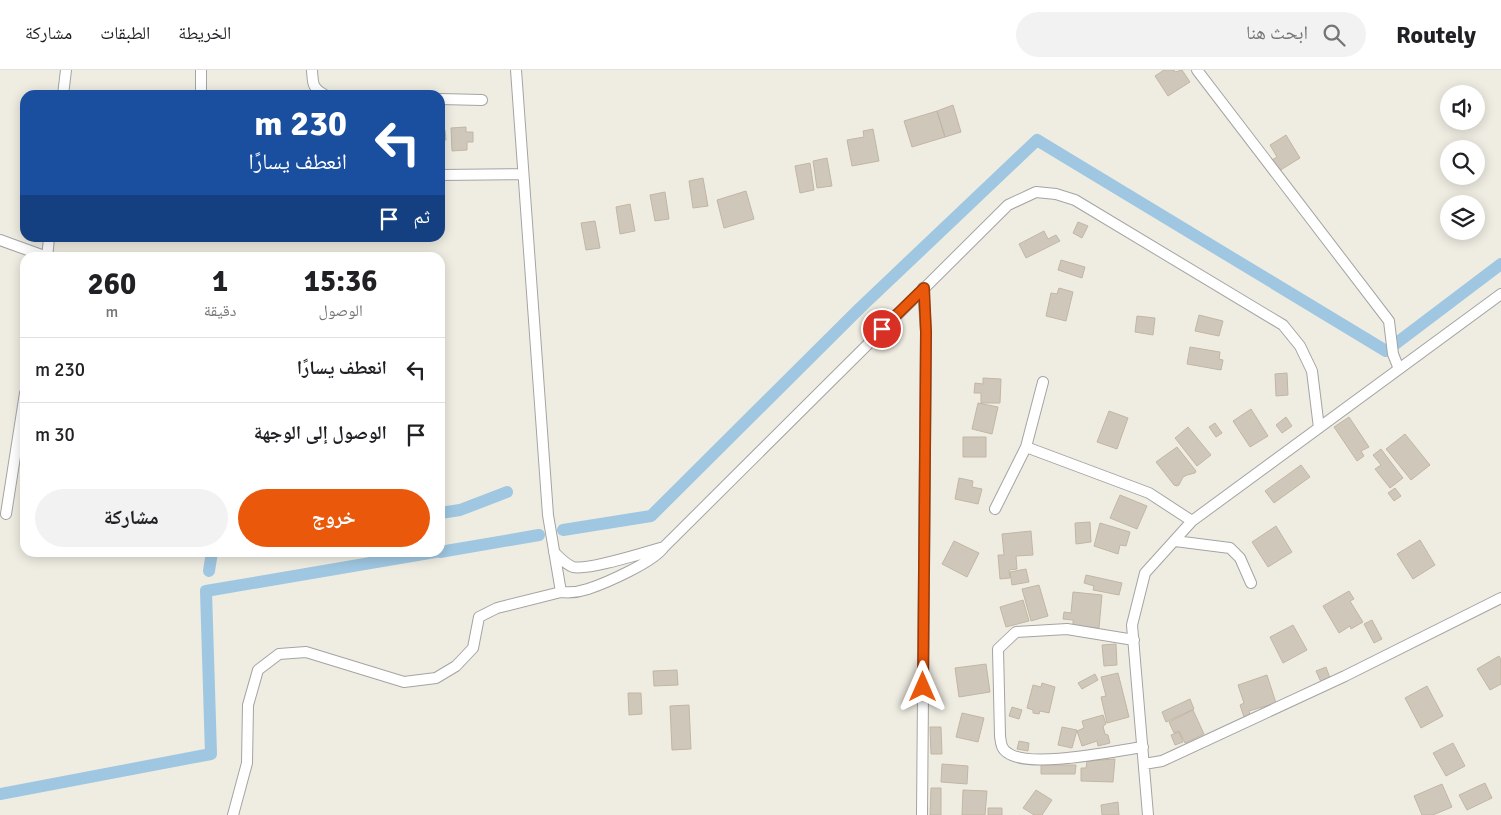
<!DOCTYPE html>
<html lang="ar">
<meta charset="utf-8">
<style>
body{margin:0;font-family:Signika,"Noto Naskh Arabic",sans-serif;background:#f2f2f2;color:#202124;direction:rtl;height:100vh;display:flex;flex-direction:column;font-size:19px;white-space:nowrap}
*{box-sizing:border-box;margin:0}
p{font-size:16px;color:#757577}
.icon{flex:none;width:28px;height:28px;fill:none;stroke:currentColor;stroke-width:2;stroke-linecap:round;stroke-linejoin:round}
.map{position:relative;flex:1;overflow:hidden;direction:ltr}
.drawer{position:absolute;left:20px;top:182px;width:425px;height:305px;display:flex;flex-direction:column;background:#fff;border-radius:15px;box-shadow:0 2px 12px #0003;direction:rtl}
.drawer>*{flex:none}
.hud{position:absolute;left:20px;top:20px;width:425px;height:152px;border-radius:15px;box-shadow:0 2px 12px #0003;direction:rtl;background:#1a4fa0;color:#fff;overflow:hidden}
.buttons{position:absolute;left:1440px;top:15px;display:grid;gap:10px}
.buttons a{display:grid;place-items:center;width:45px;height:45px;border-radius:50%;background:#fff;box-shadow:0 2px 12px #0003;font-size:25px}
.pin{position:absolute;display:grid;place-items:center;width:42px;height:42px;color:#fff;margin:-21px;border:2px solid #fff;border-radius:50%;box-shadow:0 1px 5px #0007}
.me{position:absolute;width:55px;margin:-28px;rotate:0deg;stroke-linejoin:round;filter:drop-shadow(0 0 4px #0008)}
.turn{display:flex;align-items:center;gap:18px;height:105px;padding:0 15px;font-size:22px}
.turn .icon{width:65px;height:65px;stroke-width:2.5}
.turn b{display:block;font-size:35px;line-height:42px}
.then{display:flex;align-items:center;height:48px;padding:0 15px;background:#0003;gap:10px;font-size:19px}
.eta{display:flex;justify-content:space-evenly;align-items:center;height:85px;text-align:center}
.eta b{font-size:30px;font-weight:700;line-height:35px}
.action{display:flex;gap:10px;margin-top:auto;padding:10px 15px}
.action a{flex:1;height:58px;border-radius:30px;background:#ea580c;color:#fff;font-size:20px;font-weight:700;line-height:58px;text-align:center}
.action a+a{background:#f2f2f2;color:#202124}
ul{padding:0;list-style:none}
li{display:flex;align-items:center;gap:15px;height:65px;padding:0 15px;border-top:1px solid #e0e0e0}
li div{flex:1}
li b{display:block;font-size:19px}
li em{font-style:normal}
header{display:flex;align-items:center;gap:30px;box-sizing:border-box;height:70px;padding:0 25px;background:#fff;border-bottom:1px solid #e0e0e0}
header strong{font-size:24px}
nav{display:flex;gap:28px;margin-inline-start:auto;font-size:18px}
.search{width:350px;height:45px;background:#f2f2f2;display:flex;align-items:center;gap:12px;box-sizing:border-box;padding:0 18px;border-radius:28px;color:#757577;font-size:19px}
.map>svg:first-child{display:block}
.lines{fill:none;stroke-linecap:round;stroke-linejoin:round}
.canal{stroke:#9fc7e1;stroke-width:12}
.building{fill:#d0c7bb;stroke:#c2b6a3}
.minor-casing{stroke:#a4a4a4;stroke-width:12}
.minor{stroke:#fff;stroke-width:10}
.route-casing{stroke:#983908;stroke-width:12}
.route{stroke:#ea580c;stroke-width:9}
</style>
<header>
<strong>Routely</strong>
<div class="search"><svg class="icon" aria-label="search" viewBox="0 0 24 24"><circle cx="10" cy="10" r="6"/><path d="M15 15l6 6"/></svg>ابحث هنا</div>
<nav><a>الخريطة</a><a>الطبقات</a><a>مشاركة</a></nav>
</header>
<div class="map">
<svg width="1501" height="745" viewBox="0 0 1501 745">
<rect width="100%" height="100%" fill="#efede2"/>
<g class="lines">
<path class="canal" d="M440,443l20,-3 47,-18
M563,460l88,-14 209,-208 177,-168 349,211 115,-87
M440,482l99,-17
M209,501l3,-19
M0,724l211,-40 -5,-163 229,-39"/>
</g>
<path class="building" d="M1164,0h10l1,2 7,-2 8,12 -22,14 -13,-20z
M953,35l8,27 -16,5 -8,-26z
M937,41l8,26 -33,10 -8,-26z
M466,57v5h7v10h-6v8l-15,1 -1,-23z
M873,59l6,32 -27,5 -5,-26 17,-3 -1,-6z
M440,60h5l1,10h-6z
M1286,65l14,23 -21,13 -7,-11 5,-3 -7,-12z
M827,88l5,28 -15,2 -4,-27z
M810,93l4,27 -14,3 -5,-27z
M703,108l5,28 -15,2 -4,-27z
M746,121l8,28 -30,9 -7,-28z
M665,122l4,27 -14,2 -5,-26z
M630,134l5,27 -15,3 -4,-27z
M595,151l5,27 -14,2 -5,-27z
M1078,152l10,4 -6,12 -9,-5z
M1044,161l4,8 8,-4 4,6 -34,17 -7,-14z
M1061,190l24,7 -3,11 -24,-8z
M1059,218l14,4 -7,29 -20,-5 5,-23 6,1z
M1199,245l24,6 -4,15 -24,-5z
M1137,246l18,2 -2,17 -18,-3z
M1190,277l30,5 -1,7 4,1 -2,10 -34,-6z
M1287,303l1,22 -12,1 -1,-22z
M983,308l18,1 -1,24h-19v-10h-7l1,-10 8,1z
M978,333l20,4 -6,27 -20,-5z
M1251,339l17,27 -18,11 -17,-26z
M1109,341l19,7 -11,31 -20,-7z
M1286,347l6,9 -10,7 -6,-8z
M1349,347l20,30 -8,4 3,5 -7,5 -23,-34z
M1215,353l7,10 -6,4 -7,-10z
M1188,357l23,28 -14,11 -22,-28z
M1405,364l25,31 -19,15 -25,-31z
M963,367h23v20h-23z
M1177,377l19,24 -1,2 -8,2 -4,2 -4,8 -2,1 -3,-1 -18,-23z
M1381,379l22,29 -13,10 -15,-19 6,-4 -8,-10z
M1301,395l9,12 -36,26 -9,-12z
M959,408l14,3 -1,6 10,2 -4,15 -23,-5z
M1395,418l6,8 -7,5 -6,-8z
M1120,425l27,11 -10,23 -27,-11z
M1090,452l1,20 -15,2 -1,-21z
M1100,453l30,9 -4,14 -6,-1 -2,9 -24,-8z
M1276,456l16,26 -24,15 -16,-25z
M1031,461l2,24 -17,1 1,13 -8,1 1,8 -10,1 -2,-24h6l-2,-21z
M1420,470l15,25 -22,14 -16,-25z
M954,471l25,12 -12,24 -25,-13z
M1026,499l3,13 -17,3 -2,-13z
M1086,505l36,8 -3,12 -26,-5 1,-4 -10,-3z
M1039,515l9,31 -17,5 -9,-32z
M1349,521l5,8 -4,2 13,21 -12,7 -1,-3 -11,7 -16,-27z
M1073,522l29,3 -3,33 -26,-2v-6l-10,-1 1,-7 7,1z
M1023,530l6,21 -23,6 -6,-20z
M1372,550l10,19 -8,4 -10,-19z
M1293,555l14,25 -24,13 -13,-26z
M1116,574l1,21 -13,1 -2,-21z
M1499,586l2,3v25l-11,6 -13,-21z
M986,594l4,28 -31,5 -4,-29z
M1326,597l4,11 -9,4 -5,-11z
M677,600l1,15 -24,1 -1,-15z
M1118,603l11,44 -22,6 -6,-26 5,-1 -5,-19z
M1095,604l3,6 -16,9 -4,-6z
M1267,605l9,28 -27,8 2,7 -6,2 -5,-15 4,-2 -6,-18z
M1042,613l13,4 -6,26 -9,-2 -1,3 -6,-1v-3l-6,-2 6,-23 8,2z
M1427,616l16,30 -22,12 -16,-30z
M628,623h13l1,21 -13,1z
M1190,629l4,10 -28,13 -4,-10z
M689,635l2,44 -19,1 -2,-44z
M1012,637l10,3 -3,9 -10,-3z
M1193,640l11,24 -19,9 -6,-12 -5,2 -5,-11z
M962,643l22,5 -6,24 -22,-5z
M1103,645l3,9 -3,2 2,8 3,1 2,8 -12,3 -1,-5 -15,5 -5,-15 7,-3 -2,-7z
M930,657h11l1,27h-11z
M1062,657l15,3 -5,18 -14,-3z
M1179,662l4,10 -8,3 -4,-10z
M1019,671l10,2 -1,8 -11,-2z
M1453,673l12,23 -19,10 -13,-23z
M1115,689l-2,23 -32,-1v-13h5l1,-7z
M942,694l26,2 -1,18 -26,-2z
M1041,695h35l-1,9h-34z
M1485,713l7,15 -25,12 -8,-15z
M1442,714l10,23 -19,8h-11l-8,-19z
M931,718h10v27h-11z
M963,720l24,1 -2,24h-23z
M1036,720l16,10 -10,15h-8l-11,-7z
M1118,732l1,13h-17l-1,-10z
M988,738h14v7h-14z"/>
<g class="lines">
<g class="minor-casing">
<path id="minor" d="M201,0v22
M312,0c1,14 0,18 13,25
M516,0l32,445 13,77
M1197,0l192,251 4,33 6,15
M63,25l3,-25
M440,29l42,1
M440,105l83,-1
M0,170l47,17
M47,188l2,-20
M1026,377l17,-65
M995,439l31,-62 123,46 43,28
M6,444l19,-121
M1175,471l55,7 10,10 11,25
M554,482c6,6 11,12 19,15 15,4 73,-15 91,-20
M1134,570l-67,-11 -51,3 -18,17 2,87c1,7 1,13 8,17 22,16 106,-2 135,-6
M1144,694l18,-3 183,-85 156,-78
M233,745l14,-52 1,-58 10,-35 21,-16 27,-2 98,30 32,-4 20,-12 17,-18 6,-31 18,-9 64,-16c9,1 18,0 27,-3 18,-6 66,-27 76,-42l344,-342 28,-13 20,2 19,6 208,125 17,21 12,25 7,57
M922,745l4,-483 -3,-44
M1148,745l-16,-190 13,-52 47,-52 309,-227"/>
</g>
<use href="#minor" class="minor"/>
</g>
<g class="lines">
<g class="route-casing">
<path id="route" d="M882,259l42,-41 2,44 -3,355"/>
</g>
<use href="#route" class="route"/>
</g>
</svg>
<div class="buttons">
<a><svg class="icon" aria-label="sound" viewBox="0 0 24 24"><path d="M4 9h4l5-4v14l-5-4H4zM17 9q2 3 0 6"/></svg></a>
<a><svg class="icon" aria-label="search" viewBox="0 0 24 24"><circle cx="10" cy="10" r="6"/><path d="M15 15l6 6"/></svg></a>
<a><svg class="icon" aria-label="layers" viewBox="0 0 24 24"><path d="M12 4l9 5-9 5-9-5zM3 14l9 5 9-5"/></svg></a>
</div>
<div class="pin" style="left:882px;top:259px;background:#d93025"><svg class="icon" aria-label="arrive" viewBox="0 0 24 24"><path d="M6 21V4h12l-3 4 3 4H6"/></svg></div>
<svg class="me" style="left:923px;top:617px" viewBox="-20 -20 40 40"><path d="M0-17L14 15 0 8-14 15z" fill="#ea580c" stroke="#fff" stroke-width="4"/></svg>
<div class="hud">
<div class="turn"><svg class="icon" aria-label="left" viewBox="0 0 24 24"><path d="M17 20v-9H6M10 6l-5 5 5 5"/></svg><div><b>230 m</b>انعطف يسارًا</div></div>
<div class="then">ثم<svg class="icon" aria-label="arrive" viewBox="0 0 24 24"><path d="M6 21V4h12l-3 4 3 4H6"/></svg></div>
</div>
<section class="drawer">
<div class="eta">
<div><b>15:36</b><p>الوصول</p></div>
<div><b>1</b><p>دقيقة</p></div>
<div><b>260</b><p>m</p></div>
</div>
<ul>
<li><svg class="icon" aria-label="left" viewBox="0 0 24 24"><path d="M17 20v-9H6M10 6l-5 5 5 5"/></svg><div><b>انعطف يسارًا</b></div><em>230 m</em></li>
<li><svg class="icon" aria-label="arrive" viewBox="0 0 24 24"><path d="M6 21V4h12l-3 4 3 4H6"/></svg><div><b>الوصول إلى الوجهة</b></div><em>30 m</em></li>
</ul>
<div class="action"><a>خروج</a><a>مشاركة</a></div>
</section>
</div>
